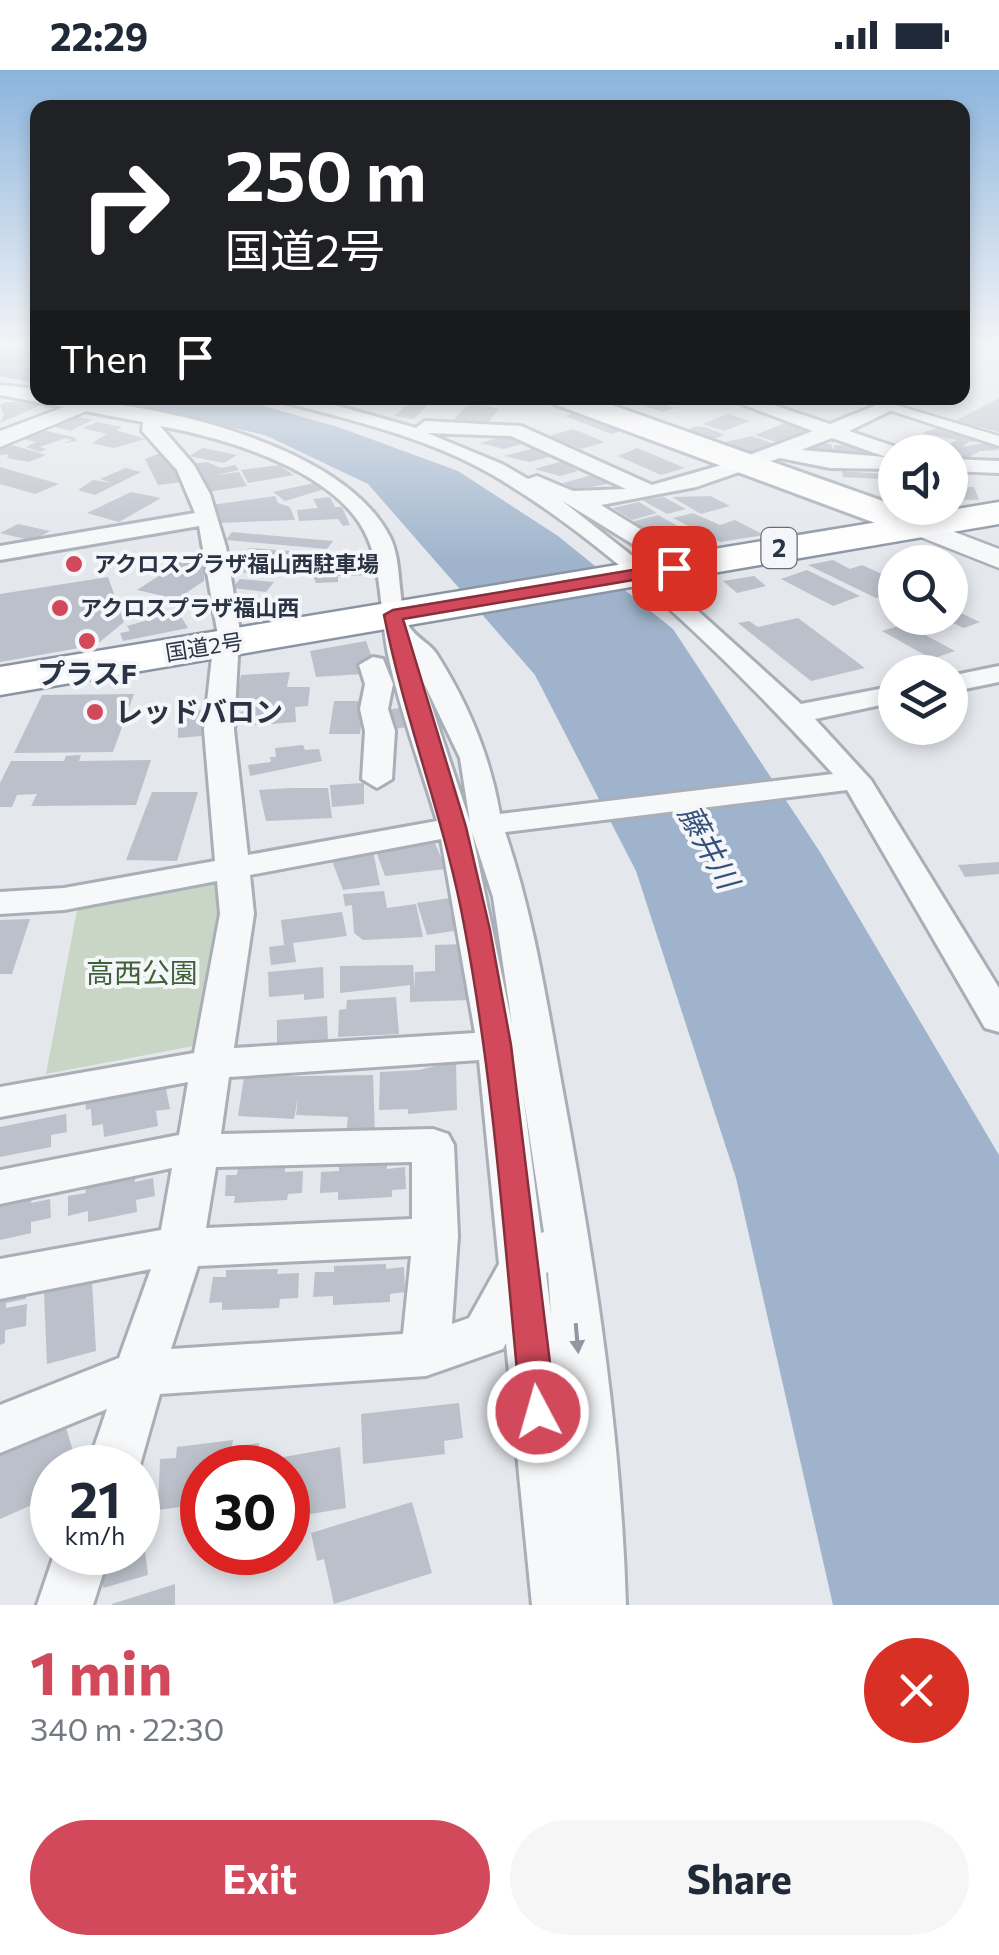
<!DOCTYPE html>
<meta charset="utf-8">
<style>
body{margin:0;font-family:Commissioner,"Noto Sans JP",sans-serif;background:#f6f6f7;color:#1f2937;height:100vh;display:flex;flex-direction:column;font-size:38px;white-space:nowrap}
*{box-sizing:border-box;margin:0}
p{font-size:32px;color:#747a83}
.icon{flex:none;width:55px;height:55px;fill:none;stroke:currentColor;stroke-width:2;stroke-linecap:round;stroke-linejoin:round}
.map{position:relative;height:1535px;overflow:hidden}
.side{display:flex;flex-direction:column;background:#fff;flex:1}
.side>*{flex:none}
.top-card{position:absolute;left:30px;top:30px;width:940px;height:305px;border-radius:20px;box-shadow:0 5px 15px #0003;background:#202124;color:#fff;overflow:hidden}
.fabs{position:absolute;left:878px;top:365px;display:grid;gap:20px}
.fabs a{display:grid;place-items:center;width:90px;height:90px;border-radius:50%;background:#fff;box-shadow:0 5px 15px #0003;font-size:50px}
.speed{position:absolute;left:30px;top:1375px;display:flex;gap:20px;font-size:50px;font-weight:700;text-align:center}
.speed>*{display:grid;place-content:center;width:130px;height:130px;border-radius:50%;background:#fff;box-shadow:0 5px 15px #0003;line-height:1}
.speed small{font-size:25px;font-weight:400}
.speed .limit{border:15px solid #d22;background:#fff;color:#111}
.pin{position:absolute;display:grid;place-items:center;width:85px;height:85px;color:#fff;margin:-42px;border-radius:20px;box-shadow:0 5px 15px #0006}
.me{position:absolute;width:110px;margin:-55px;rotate:354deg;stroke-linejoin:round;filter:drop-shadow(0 0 8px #0008)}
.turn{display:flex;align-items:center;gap:35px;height:210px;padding:0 30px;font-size:45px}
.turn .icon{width:130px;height:130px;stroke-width:2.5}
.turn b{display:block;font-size:70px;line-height:85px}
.then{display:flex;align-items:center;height:95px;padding:0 30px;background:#0003;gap:20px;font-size:38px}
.round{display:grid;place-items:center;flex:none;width:105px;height:105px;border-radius:52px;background:#f6f6f7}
.summary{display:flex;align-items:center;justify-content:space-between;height:170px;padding:0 30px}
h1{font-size:60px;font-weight:700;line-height:75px;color:#d1495b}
.cta{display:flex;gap:20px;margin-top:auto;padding:20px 30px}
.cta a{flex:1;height:115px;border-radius:60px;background:#d1495b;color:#fff;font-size:40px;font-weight:700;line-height:115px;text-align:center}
.cta a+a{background:#f6f6f7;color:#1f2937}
.status{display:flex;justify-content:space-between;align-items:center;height:70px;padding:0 50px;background:#fff;direction:ltr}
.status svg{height:28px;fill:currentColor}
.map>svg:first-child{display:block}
.green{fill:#c9d6c5}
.water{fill:#9fb4cc}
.building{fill:#bbc0ca}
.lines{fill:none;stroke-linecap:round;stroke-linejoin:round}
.service-casing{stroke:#a9aeb7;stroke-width:4}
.pedestrian-casing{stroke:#a9aeb7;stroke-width:5}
.minor-casing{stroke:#a9aeb7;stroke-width:6}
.tertiary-casing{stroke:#a9aeb7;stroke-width:5}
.primary-casing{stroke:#a3abb8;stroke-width:6}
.trunk-casing{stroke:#8b94a3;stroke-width:5}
.service{fill:#f7f8fa;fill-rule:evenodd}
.pedestrian{fill:#f7f8fa;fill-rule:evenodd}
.minor{fill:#f7f8fa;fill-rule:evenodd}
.tertiary{fill:#f7f8fa;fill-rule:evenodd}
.primary{fill:#fff;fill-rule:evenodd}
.trunk{fill:#fff;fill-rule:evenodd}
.oneway{fill:#9196a0}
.route{fill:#d1495b;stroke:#882f3b;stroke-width:2.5}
.poi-dot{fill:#d1495b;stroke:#f4f6f9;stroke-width:4}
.labels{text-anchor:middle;stroke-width:8;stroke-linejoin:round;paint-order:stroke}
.far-poi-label{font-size:22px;font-weight:bold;fill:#2b3445;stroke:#f4f6f9;text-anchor:start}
.far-street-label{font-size:22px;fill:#2b3445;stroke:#f4f6f9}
.shield{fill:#f4f6f9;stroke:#676e7b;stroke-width:2.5}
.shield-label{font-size:25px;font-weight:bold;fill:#2b3445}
.poi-label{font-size:28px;font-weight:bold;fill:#2b3445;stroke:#f4f6f9}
.park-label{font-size:28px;fill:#3f6138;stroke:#f4f6f9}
.water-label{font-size:30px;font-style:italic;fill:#34527a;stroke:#f4f6f9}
</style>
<div class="status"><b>22:29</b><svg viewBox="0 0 49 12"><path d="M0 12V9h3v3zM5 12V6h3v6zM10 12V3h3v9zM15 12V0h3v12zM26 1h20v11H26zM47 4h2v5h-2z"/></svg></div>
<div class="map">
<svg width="999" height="1535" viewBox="0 0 999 1535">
<rect width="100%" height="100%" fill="#e4e7ec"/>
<path class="green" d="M222,813l4,32 -17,128 -163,31 32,-169z"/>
<path class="water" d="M0,276l37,4v34l-37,-8z
M102,328h133l103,29 120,44 100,65 115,93 147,223 179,303v450h-166l-97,-427 -100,-307 -101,-196 -167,-191 -103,-49z"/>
<path class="building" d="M415,328l18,1 -19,20 -20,-3z
M644,328h37l-17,6 11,4 -12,4 -29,-10z
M771,328h30l-24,10 -20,-6z
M999,328v34l-44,-11z
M7,332h23l11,3 -41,18 4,-9 -4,-9z
M481,335l18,4 -15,19 -35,-3 17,-19z
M578,342l46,18 -13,4 -46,-18z
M728,344l22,7 -26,10 -22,-7z
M74,346l19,4 -23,11 -18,-5z
M790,351l25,8 -36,14 -24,-8z
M97,352l25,5 -6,3 29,9 -31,9 -22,-5 15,-9 -25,-6z
M697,356l8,1 20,8 -15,5 -32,-7z
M938,358l48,13 -17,1 -7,5 28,-5 9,8 -19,1 -18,10 -12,-4v-5h-17l24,-12 -35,-7z
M573,359l32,13 -24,7 -32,-13z
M46,361l28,6 4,4 -15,2 9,-3 -6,-2 -26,9 7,2 -7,3 -14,-5 10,-5 -14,-3z
M513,364l9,10 -18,5 -24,-6z
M752,366l22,8 -25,10 -33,-10z
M921,366l20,6 -25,10 -24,-5z
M5,373l41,12 -17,7 -22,-4 2,-4 -9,1v-10z
M811,374h20l3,7v-6l40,1 11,10 -70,2z
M538,377l11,10 -19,5 -26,-6z
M203,378l34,7 -13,8 -35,-7z
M637,378l48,20 -24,7 -43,-19z
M168,380l14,32 -24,3 -13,-26z
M567,390l11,5 -7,2 7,4 -18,5 -26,-7z
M207,392l14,6 14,-3 4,5 -23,5 23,-3 8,14 -40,6 -14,-28z
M279,395l15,10 -46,8 -7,-13z
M0,397l59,17 -24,10 -35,-10z
M126,398l15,4 -46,23 -17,-5 15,-10 19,3 -12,-4z
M881,398l14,1v11l-52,-3 -1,-6 41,3z
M596,404l12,10 -23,4 6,2 -11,3 -17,-10z
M314,413l11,6 -40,12 -12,-9z
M950,416l24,1 5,13 -29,-1z
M131,422l30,6 -42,24 -32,-9z
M275,426l3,7 12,4 5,13 -77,3 3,-4 -4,1 -6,-15z
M710,426l20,10 -29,8 -29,-17z
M330,427l5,10h7l8,18 -7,1 -5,-7 -39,2 -2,-11 21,-2 -5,-9z
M664,427l22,12 -19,5 -25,-14z
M639,432l18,11 -25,7 -19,-12z
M693,443l27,12 15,-5 29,15 -44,7 -47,-24z
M658,445l36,20 -28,7 -35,-20z
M18,454l32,7 -17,10 -33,-8z
M232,462l101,9 -6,8 -101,-9z
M249,478l67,5 -8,10 -68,-5z
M191,485l14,3 -1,23 -27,18 -40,-9z
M320,488h47v8h10l-1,9 -38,1v6l-22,1 -4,-9z
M833,490l17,9 12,-4 33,15v12l-19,6 -68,-33z
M237,492l62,5 -7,10 -63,-6z
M807,500l53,26 -27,10 -52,-27z
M754,506l12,10 -29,7 -14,-12z
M108,507l16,45 -28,23 -96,17v-68z
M240,509l34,3 -8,10 -34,-4z
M950,538l30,14 -16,6 -22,-10h8z
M172,543l8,2 8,13 -65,13 -3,-8 10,-2 -3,-5z
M798,548l67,50 -54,13 -73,-58 11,-2 9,6z
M905,554l50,27 -23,8 -50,-28z
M366,571l7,19 -13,2 3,12 -47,3 -6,-26z
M290,602l-3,15h23l-2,19 -13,1 1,15 -51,4 -5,-14 5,-1v-6l20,-1v-5l-29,1 5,-25z
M134,624l-21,58 -99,1 28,-58z
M334,631h30l-4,33h-31z
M406,637l8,19 -26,4 -9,-19z
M211,639l1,26 -34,3v-20h5l1,-7z
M303,675l2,5 14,-1 3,12 -72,15 -2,-11 23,-3 -1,-5h6l-1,-9z
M81,685l-2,6 72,-1 -15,45 -105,1 6,-12 -20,1 -5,12h-12v-24l11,-22h53l2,-5z
M364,713v21l-32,3 -2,-22z
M291,718h37l4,30 -66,3 -7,-31z
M152,722h46l-21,69 -51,-1z
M434,771l12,28 -61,7 -9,-25z
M373,781l7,34 -37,5 -12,-32z
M999,792v12l-34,3 -7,-12z
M384,821l3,17 29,-4 7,33 -60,3 -9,-7 -2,-28 -7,1 -2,-12z
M450,828l10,32 -33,5 -10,-32z
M342,842l5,24 -54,7 3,19 -25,3 -2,-18 15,-2 -3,-25z
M30,849l-18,55h-12v-54z
M464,874l6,56 -60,2v-17l-70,8v-27l73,-1 2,24v-17l20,-1v-26z
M323,897l1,31 -20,2v-6l-35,3 -1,-25z
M396,927l3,37 -61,3 1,-27 7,-1 1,-9z
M327,946l1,25 -51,4v-25z
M448,993h8l1,47 -49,4v-5l-29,1 1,-38 39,-2z
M373,1005l2,58 -29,1 2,-17 -52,-2 2,-19 -4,23 -56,-3 6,-39z
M165,1014l5,25 -14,2 2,15 -54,11 -1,-13 -11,2 -1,-17 -5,1 -1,-11z
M66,1044l1,18 -16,3v12l-51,10v-30z
M387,1095v4l18,-2 1,22 -14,1v7l-54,3v-8l-18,1 1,-21 18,-1v-5z
M285,1098v4l18,-1 -1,22 -14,1 -1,6 -53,3 1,-7h-10l1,-21h11l1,-6z
M135,1107v5l18,-4 2,18 -19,4 1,12 -49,10v-11l-20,5v-20l18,-3 -1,-6z
M32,1128l-1,5 19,-4 1,19 -20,4v11l-31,7v-36z
M386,1194v5l18,-2 1,25 -15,2v8l-57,3v-9l-20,1 2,-25h19v-6z
M278,1199l-1,5 22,-1 -1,25 -18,1 -1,9 -57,2v-8l-13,1 4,-26h13v-7z
M92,1212l4,69 -49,13 -3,-71z
M26,1216v13l-20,4v5l21,-4 -1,22 -21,4v13l-5,2v-54z
M459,1333l4,35 -19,3 1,13 -82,10 -2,-50z
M65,1354l13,44h-26v28l-52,23v-67z
M233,1370l-1,7 27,-4v25h-57v36l-44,6 2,-51 16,-1 1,-11z
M340,1377l6,61 -58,10v-50h-10v-10z
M412,1432l20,71 -98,31 -10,-45 -7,2 -6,-28z
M143,1465l5,40 -45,13 -3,-36h38v-15z
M175,1514v21h-63v-1z"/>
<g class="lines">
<g class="service-casing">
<path id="service" d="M967,275h13l-18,8v-6z"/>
</g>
<g class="pedestrian-casing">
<path id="pedestrian" d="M852,328h20l127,38v10z"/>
</g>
<g class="minor-casing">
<path id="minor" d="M0,315l38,4v9c100,0 303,42 352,139 13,26 6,64 19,89 6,11 20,17 27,27 32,50 54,103 64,161l333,-40c-94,-104 -221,-230 -342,-300 -63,-36 -138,-54 -208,-72l-2,-4h29l106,30 9,-7 96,5 131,59 73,-21 88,-33 -87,-33h26l78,26 52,-21 16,4 -49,24 53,18 3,3h-10v17l-65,-1 -50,-10 -84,29 -95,18 67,41v10h-16l-91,-56 107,84 133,120 94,-18v16l-80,17 56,61 128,208v44l-14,-4 -138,-238 -342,42c29,85 42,172 58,260 31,168 58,341 63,513h-94l-26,-262 -3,6 -77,27 -266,18 -22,78v-4h-51l20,-59 -107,44v-48l119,-47 32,-89 -151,30v-40l161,-29 11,-62 -172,36v-34l179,-35 9,-53 -188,35v-30l194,-34 26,-139 -3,-33 -153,29 -64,4v-22l64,-4 151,-27 -11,-131 8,-74 13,-8 13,8 -4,74 14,125 189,-34c-16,-54 -36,-107 -48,-162 -8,-35 -7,-88 -21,-120 -28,-68 -142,-101 -208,-113l34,39 16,29 16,53 14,84 -13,8 -9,-3 -19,-110 -199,34v-14l195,-33 -18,-43 -35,-39 1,-9 -143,-27zM427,363l84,3 115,53 -53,2 -36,-15 -9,3 -26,-15zM832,368l54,19 -85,-7zM424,613l36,75 10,64zM472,762l21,65 19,127zM441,769l34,194 -241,15 20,-134 -4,-39zM479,990l20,204 -30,54 -17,6 6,-88 -4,-91 -6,-11 -15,-5 -212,5 8,-57zM523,1023l21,139 -3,1zM412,1092v57l-206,9 10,-61zM411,1186l-8,78 -232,15 27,-83zM548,1202l3,43 -5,-42z
M950,389l49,2v12l-49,-2z
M373,587l10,2 10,25 -5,25 7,22 -3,48 -15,9 -15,-9 3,-48 -5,-22 5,-25 -6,-19z
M999,596v16l-49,10v-16z
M55,1482h55l-17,53h-56z"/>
</g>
<g class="tertiary-casing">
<path id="tertiary" d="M88,328h30l-118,49v-16z
M918,448l81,31v19l-91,-36 -4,-6z"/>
</g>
<g class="primary-casing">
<path id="primary" d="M550,328h42l339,120 5,8 -5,8h-26l-351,-130z"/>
</g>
<g class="trunk-casing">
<path id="trunk" d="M999,432v22l-999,171v-28z"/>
</g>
<use href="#service" class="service"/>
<use href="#pedestrian" class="pedestrian"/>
<use href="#minor" class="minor"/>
<use href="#tertiary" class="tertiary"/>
<use href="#primary" class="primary"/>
<use href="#trunk" class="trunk"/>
</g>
<defs><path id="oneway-solid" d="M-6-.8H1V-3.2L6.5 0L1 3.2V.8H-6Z" transform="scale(2.5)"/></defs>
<use class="oneway" href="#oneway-solid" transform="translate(577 1268) rotate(85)"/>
<linearGradient id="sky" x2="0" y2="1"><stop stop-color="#8bb4dd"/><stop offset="0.56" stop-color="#f3f4f6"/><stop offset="1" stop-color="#f3f4f6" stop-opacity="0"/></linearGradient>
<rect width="999" height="490" fill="url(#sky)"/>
<path class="route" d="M674,493l9,5 -3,4 -277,47 63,208 24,103 21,115 45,367 -5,12 -13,4 -12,-4 -5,-12c-16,-160 -26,-323 -56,-482 -19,-107 -60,-208 -81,-315l9,-5z"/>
<g class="poi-dot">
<circle cx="74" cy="494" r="10"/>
<circle cx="60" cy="538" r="10"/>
<circle cx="87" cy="571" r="10"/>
<circle cx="95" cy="642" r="10"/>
</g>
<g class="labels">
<g class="far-poi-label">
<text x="94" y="502">アクロスプラザ福山西駐車場</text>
<text x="80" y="546">アクロスプラザ福山西</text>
</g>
<g class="far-street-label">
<text transform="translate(204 577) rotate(-9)" y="8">国道2号</text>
</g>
<rect class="shield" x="761.5" y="458" width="35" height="40" rx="8"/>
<g class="shield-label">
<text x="779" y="487">2</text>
</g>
<g class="poi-label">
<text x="87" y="614">プラスF</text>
<text x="115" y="652" text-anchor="start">レッドバロン</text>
</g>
<g class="park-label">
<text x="142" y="913">高西公園</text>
</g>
<g class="water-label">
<text transform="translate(708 777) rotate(61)" y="10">藤井川</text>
</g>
</g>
</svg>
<div class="fabs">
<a><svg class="icon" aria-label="sound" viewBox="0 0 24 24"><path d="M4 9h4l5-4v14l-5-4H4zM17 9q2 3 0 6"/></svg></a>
<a><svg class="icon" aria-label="search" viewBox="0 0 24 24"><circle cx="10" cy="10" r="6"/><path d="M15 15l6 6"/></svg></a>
<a><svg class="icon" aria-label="layers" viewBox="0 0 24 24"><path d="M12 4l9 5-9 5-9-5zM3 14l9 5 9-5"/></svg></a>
</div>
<div class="speed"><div>21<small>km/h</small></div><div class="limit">30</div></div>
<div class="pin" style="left:674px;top:498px;background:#d93025"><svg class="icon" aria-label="arrive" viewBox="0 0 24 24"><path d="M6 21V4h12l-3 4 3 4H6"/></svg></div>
<svg class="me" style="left:538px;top:1342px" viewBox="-20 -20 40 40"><circle r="17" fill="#d1495b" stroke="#fff" stroke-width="3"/><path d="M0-11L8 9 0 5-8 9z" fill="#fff"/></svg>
<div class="top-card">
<div class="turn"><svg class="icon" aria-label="right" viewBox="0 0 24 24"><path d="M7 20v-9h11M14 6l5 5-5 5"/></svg><div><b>250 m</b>国道2号</div></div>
<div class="then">Then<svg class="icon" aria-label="arrive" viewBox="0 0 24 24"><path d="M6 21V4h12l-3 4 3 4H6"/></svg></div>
</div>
</div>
<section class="side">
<div class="summary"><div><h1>1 min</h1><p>340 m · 22:30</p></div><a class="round" style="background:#d93025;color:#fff"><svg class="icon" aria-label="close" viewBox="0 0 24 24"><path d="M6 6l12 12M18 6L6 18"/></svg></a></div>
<div class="cta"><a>Exit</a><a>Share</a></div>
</section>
